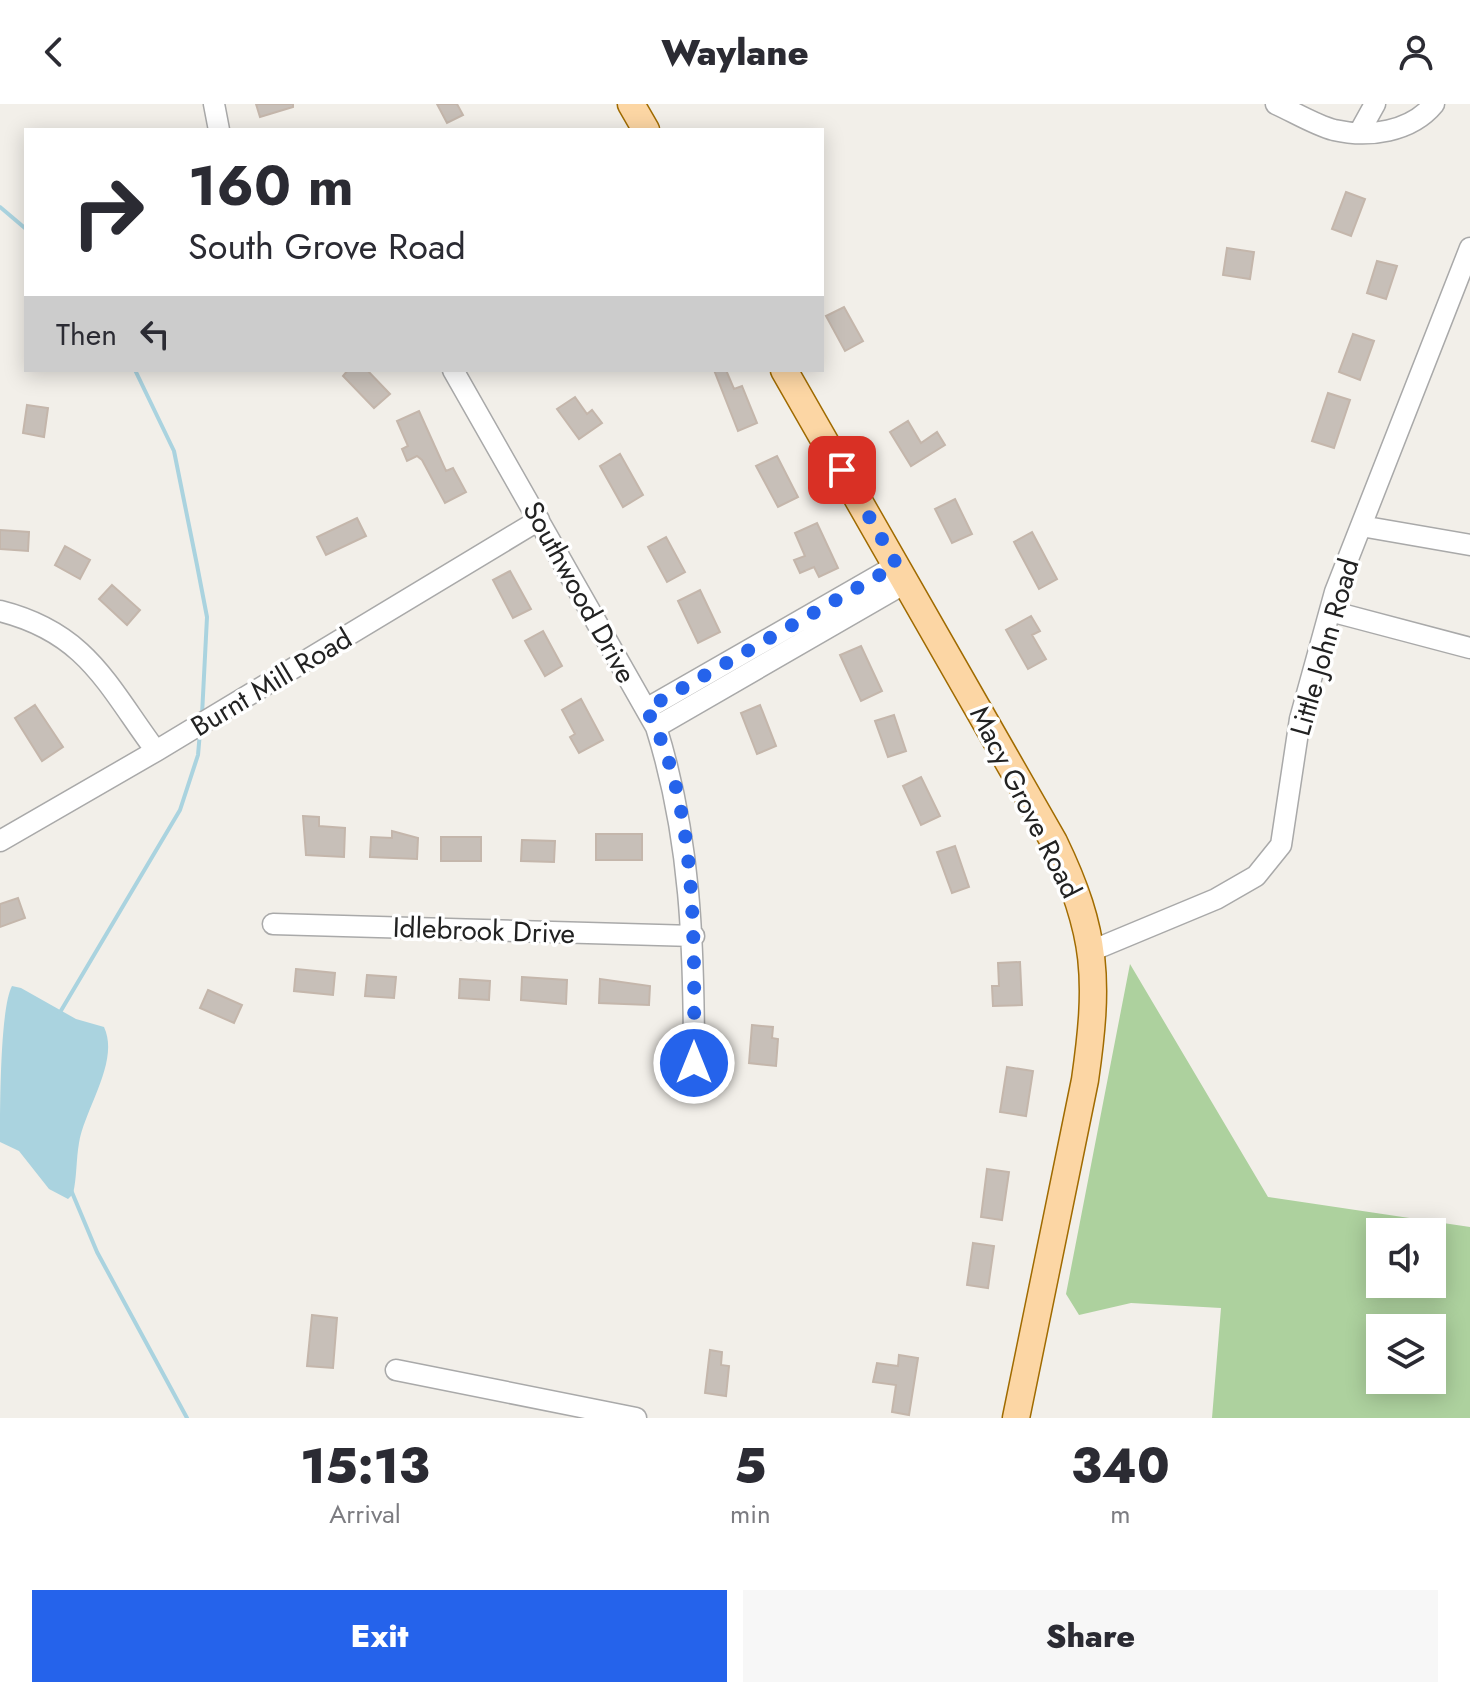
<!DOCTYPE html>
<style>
body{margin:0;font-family:Jost,sans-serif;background:#f7f7f7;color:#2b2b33;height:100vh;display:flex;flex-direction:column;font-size:30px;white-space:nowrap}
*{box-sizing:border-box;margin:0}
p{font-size:26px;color:#7c7c81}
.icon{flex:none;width:44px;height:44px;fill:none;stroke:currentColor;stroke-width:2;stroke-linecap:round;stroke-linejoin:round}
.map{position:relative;height:1314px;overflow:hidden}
.panel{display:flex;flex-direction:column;background:#fff;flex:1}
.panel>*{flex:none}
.hud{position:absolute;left:24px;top:24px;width:800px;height:244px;border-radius:0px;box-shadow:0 4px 20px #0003;background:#fff;color:#2b2b33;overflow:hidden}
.controls{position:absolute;left:1366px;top:1114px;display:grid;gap:16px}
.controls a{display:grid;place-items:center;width:80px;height:80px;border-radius:0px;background:#fff;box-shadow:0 4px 20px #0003;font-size:40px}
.pin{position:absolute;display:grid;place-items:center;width:68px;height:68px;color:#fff;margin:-34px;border-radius:16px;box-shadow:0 4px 12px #0006}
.me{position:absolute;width:88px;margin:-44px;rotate:0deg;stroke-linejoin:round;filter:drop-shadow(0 0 6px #0008)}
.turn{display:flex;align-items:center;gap:28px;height:168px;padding:0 32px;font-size:36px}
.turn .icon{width:104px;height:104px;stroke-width:2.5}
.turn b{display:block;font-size:56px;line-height:68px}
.then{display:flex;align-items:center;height:76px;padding:0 32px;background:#0003;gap:16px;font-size:30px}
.eta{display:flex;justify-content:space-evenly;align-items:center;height:136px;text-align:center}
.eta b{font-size:48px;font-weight:800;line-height:56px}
.action{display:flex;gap:16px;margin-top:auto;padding:16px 32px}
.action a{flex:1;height:92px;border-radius:0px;background:#2563eb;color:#fff;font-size:32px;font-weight:800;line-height:92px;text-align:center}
.action a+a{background:#f7f7f7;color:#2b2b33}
header{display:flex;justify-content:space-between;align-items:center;height:104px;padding:0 32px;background:#fff;font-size:36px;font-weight:800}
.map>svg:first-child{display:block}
.forest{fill:#add19e;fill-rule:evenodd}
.water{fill:#aad3df}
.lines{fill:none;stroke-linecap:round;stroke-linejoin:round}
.stream{stroke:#aad3df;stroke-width:4}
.building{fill:#c7bfb8;stroke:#c4b6ab;stroke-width:2}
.minor-casing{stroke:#a9a9a9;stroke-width:23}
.major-casing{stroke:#a06b00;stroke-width:29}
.minor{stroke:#fff;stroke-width:20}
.major{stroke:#fcd6a4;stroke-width:26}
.route{stroke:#2563eb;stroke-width:14;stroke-dasharray:0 25.2}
.labels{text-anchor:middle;stroke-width:7;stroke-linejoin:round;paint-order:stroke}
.street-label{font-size:28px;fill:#222;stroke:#fff}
</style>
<header><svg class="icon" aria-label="back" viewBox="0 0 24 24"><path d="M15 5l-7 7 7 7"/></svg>Waylane<svg class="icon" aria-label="person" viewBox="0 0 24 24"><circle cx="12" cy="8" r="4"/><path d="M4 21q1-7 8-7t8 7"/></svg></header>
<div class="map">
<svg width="1470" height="1314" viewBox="0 0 1470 1314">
<rect width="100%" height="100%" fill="#f2efe9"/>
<path class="forest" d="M1130,860l138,233 202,30v191h-258l9,-110 -90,-5 -52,12 -13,-21zM1380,1128h52v52h-52zM1380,1224h52v52h-52z"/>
<path class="water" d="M12,882l9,2 55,31 28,8c16,34 -19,81 -25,116 -3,17 -2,34 -6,51l-5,5 -19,-10 -30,-38 -19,-9c0,-33 0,-134 12,-156z"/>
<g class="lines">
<path class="stream" d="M0,103l26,22
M135,266l39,81 23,114 10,52 -5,98
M59,910l121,-204 18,-55 2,-23
M71,1086l26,62 90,166"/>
</g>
<path class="building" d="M256,0h37v3l-33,10z
M437,0h20l6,11 -16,8z
M1346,88l19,7 -14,37 -19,-7z
M1227,144l27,4 -4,27 -27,-4z
M1377,157l20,5 -11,33 -19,-6z
M844,203l19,34 -18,10 -19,-35z
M1353,230l21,7 -14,39 -21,-8z
M348,266h19l23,24 -16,14 -31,-32z
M714,266h12l8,19 8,-3 15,37 -19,8z
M1328,289l22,7 -16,48 -22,-7z
M575,293l12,17 5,-4 10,13 -23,16 -22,-30z
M27,301l21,3 -4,29 -21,-4z
M419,307l27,60 7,-3 13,24 -21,11 -23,-43 -5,-4 -10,5 -5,-12 6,-3 -11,-25z
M908,317l13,22 16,-11 8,13 -34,21 -21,-34z
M620,350l23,41 -20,12 -23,-41z
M777,352l21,41 -20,10 -22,-41z
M955,395l17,35 -20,9 -17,-34z
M357,414l9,18 -40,19 -9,-18z
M817,419l21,45 -19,9 -5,-10 -14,6 -6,-13 11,-4 -10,-23z
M0,426l29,2 -1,19 -28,-2z
M1032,428l25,47 -18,10 -25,-47z
M666,433l19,35 -18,10 -19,-35z
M65,442l25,14 -10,19 -25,-14z
M510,467l21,38 -18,9 -20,-38z
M112,481l28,25 -13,15 -28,-26z
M700,486l20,42 -22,11 -20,-42z
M1031,512l9,15 -8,4 14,24 -18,10 -22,-39z
M543,527l19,35 -17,10 -20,-35z
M861,542l21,45 -21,10 -21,-46z
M581,595l22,41 -24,13 -9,-16 5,-3 -13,-24z
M35,601l28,42 -21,14 -27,-43z
M760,601l16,41 -19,8 -16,-41z
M894,611l12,36 -18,6 -13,-36z
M921,673l19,39 -19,9 -18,-39z
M303,712l16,1v9l26,2 -1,29 -38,-2z
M392,727l26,7 -1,21 -47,-2 1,-20 21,1z
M596,730h46v26h-46z
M441,733h40v24h-40z
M522,736l33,1 -1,21 -33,-1z
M955,742l14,41 -17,6 -15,-41z
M18,794l7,20 -25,9v-23z
M1020,858l2,43 -29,1 -1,-20h7l-1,-23z
M296,865l39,4 -2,22 -39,-4z
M367,871l29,2 -2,21 -29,-2z
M522,873l45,3 -1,24 -45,-4z
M460,875l30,2 -1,19 -30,-2z
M600,875l50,7 -1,19 -50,-2z
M208,886l34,15 -8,18 -34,-15z
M752,921l21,2 -1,11 6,1 -2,27 -27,-3z
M1007,963l26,4 -7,45 -26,-4z
M987,1065l22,3 -7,48 -21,-3z
M973,1139l21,3 -6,42 -21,-3z
M312,1211l25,3 -4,50 -26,-2z
M710,1246l12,2 -1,13 8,1 -3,30 -21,-3z
M899,1251l19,3 -9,57 -17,-3 4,-27 -23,-3 4,-19 21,3z"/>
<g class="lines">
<g class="minor-casing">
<path id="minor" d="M214,0l5,26
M1276,0c18,8 39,21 58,26 35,8 77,2 100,-26
M1360,27l15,-27
M453,266l203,357c35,111 38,220 38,336
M1361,422l109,19
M0,507c87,22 107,74 156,140
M1330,507l140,37
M646,605l251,-144
M656,623l251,-145
M0,737l156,-90 383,-231
M273,820l421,12
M1091,847l125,-52 40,-23 25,-31 19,-126 35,-127 135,-344
M396,1266l240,48"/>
</g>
<g class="major-casing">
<path id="major" d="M631,0l15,26
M784,266l270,472c44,91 45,140 31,238l-69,338"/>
</g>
<use href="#minor" class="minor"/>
<use href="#major" class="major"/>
</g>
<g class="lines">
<path class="route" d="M694,959c0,-105 6,-261 -48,-354l251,-144 -55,-95"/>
</g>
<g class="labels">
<g class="street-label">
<text transform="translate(580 488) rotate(61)" y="10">Southwood Drive</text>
<text transform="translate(1324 543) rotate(-74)" y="10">Little John Road</text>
<text transform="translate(271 578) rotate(-31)" y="10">Burnt Mill Road</text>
<text transform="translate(1026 698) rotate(63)" y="10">Macy Grove Road</text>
<text transform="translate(484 826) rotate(2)" y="10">Idlebrook Drive</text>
</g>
</g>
</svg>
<div class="controls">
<a><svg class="icon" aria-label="sound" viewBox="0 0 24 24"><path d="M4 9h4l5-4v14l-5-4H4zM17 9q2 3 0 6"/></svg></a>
<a><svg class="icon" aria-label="layers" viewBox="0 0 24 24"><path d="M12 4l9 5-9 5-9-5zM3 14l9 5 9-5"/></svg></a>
</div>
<div class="pin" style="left:842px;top:366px;background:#d93025"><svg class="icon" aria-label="arrive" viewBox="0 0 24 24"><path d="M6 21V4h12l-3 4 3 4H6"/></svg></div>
<svg class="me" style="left:694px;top:959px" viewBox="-20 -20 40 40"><circle r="17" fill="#2563eb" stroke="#fff" stroke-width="3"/><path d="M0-11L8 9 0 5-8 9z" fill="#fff"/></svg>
<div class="hud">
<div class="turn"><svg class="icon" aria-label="right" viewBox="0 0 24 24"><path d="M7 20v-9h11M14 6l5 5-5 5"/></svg><div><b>160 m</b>South Grove Road</div></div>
<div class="then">Then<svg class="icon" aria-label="left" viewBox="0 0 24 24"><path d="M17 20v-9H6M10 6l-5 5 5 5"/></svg></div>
</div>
</div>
<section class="panel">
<div class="eta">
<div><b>15:13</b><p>Arrival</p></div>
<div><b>5</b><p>min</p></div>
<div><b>340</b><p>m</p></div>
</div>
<div class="action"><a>Exit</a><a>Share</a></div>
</section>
